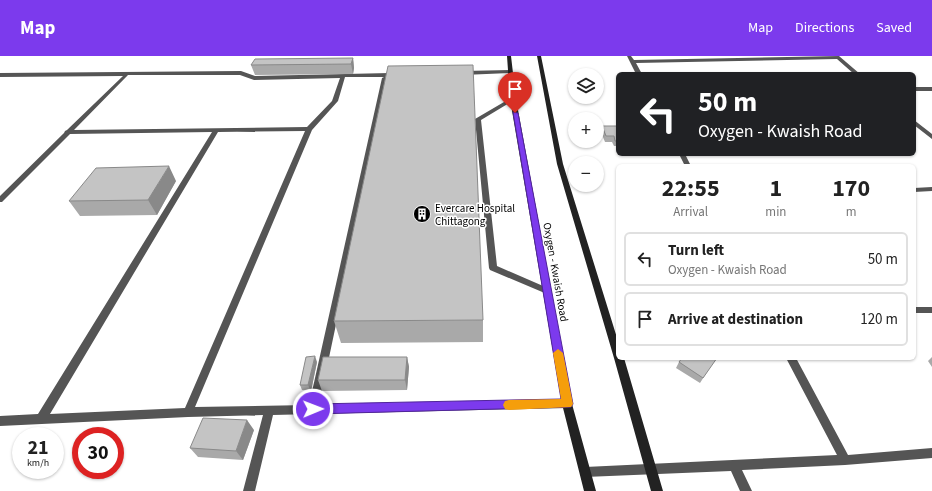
<!DOCTYPE html>
<meta charset="utf-8">
<style>
body{margin:0;font-family:"Source Sans 3",sans-serif;background:#f2f2f2;color:#222;height:100vh;display:flex;flex-direction:column;font-size:15px;white-space:nowrap}
*{box-sizing:border-box;margin:0}
p{font-size:13px;color:#767676}
.icon{flex:none;width:22px;height:22px;fill:none;stroke:currentColor;stroke-width:2;stroke-linecap:round;stroke-linejoin:round}
.map{position:relative;flex:1;overflow:hidden}
.drawer{position:absolute;left:616px;top:108px;width:300px;height:196px;display:flex;flex-direction:column;background:#fff;border-radius:6px;box-shadow:0 1px 3px #0004}
.drawer>*{flex:none}
.banner{position:absolute;left:616px;top:16px;width:300px;height:84px;border-radius:6px;box-shadow:0 1px 3px #0004;background:#202124;color:#fff;overflow:hidden}
.buttons{position:absolute;left:568px;top:12px;display:grid;gap:8px}
.buttons a{display:grid;place-items:center;width:36px;height:36px;border-radius:50%;background:#fff;box-shadow:0 1px 3px #0004;font-size:20px}
.speed{position:absolute;left:12px;top:371px;display:flex;gap:8px;font-size:20px;font-weight:700;text-align:center}
.speed>*{display:grid;place-content:center;width:52px;height:52px;border-radius:50%;background:#fff;box-shadow:0 1px 3px #0004;line-height:1}
.speed small{font-size:10px;font-weight:400}
.speed .limit{border:6px solid #d22;background:#fff;color:#111}
.pin{position:absolute;display:grid;place-items:center;width:34px;height:34px;color:#fff;margin:-41px -17px;border-radius:50% 50% 50% 0;rotate:-45deg;box-shadow:0 0 4px #0007}
.pin .icon{rotate:45deg}
.me{position:absolute;width:44px;margin:-22px;rotate:89deg;stroke-linejoin:round;filter:drop-shadow(0 0 3px #0008)}
.turn{display:flex;align-items:center;gap:14px;height:84px;padding:0 16px;font-size:18px}
.turn .icon{width:52px;height:52px;stroke-width:2.5}
.turn b{display:block;font-size:28px;line-height:34px}
.eta{display:flex;justify-content:space-evenly;align-items:center;height:68px;text-align:center}
.eta b{font-size:24px;font-weight:700;line-height:28px}
ul{padding:0;list-style:none}
li{display:flex;align-items:center;gap:12px;height:54px;margin:0 8px 6px;padding:0 8px;border:2px solid #e0e0e0;border-radius:6px}
li div{flex:1}
li b{display:block;font-size:15px}
li em{font-style:normal}
header{display:flex;align-items:center;gap:24px;box-sizing:border-box;height:56px;padding:0 20px;background:#7c3aed;color:#fff}
header strong{font-size:19px}
nav{display:flex;gap:22px;margin-inline-start:auto;font-size:14px}
.map>svg:first-child{display:block}
.lines{fill:none;stroke-linecap:round;stroke-linejoin:round}
.lane{fill:#555;fill-rule:evenodd}
.street{fill:#555;fill-rule:evenodd}
.secondary{fill:#222;fill-rule:evenodd}
.wall{fill:#a9a9a9}
.shaded-wall{fill:#898989}
.building{fill:#c4c4c4;stroke:#898989}
.route{fill:#7c3aed;stroke:#51269a}
.slow{fill:#f59e0b}
.labels{text-anchor:middle;stroke-width:3;stroke-linejoin:round;paint-order:stroke}
.poi-label{font-size:11px;fill:#000;stroke:#fff;text-anchor:start}
.street-label{font-size:11px;fill:#000;stroke:#fff}
</style>
<header>
<strong>Map</strong>
<nav><a>Map</a><a>Directions</a><a>Saved</a></nav>
</header>
<div class="map">
<svg width="932" height="435" viewBox="0 0 932 435">
<rect width="100%" height="100%" fill="#fff"/>
<g class="lines">
<path class="lane" d="M511,42l5,1 -35,21 16,146 53,23 1,2 -1,2 -3,1 -57,-24 -1,-2 -14,-149z"/>
<path class="street" d="M627,0h4l3,4 205,-4 21,18h-6l-17,-15 -201,4 6,11h-6z
M510,14l2,1v2l-49,2 -3,-2 3,-2z
M241,15l14,5 135,-3 3,2 -7,2 2,1 -69,327 248,-5 4,1 1,3 -1,3 -4,1 -294,7 -18,76h-12l20,-76 -75,2 -188,9v-10l38,-2 174,-282 -142,2 -68,68h-2v-6l64,-63 1,-2 2,-1 56,-54 -123,1v-4zM128,19h112l14,5 86,-2 -8,23 -25,26 -233,3zM345,21h39l-2,1 -73,327 -114,2 117,-277 26,-29zM305,75l-120,277 -135,6 168,-282z
M914,31h18v4h-18z
M914,64l18,14v5l-18,-14z
M679,98h6l6,12h-6z
M932,131v4l-18,1v-4z
M914,251h18v6h-18z
M786,302h10l52,97 84,-7v10l-87,7 -103,5 10,21h-12l-9,-20 -146,6 -4,-1 -1,-4 1,-4 4,-1 252,-12z"/>
<path class="secondary" d="M507,0h4l5,43 56,305 24,87h-12l-22,-87 -52,-305z
M537,0h4l22,108 55,177v17h6l39,133h-12l-37,-133 -57,-194z"/>
</g>
<path class="wall" d="M353,2l1,10 -1,6 -98,1 -4,-10z
M602,70h16v20h-4l-2,-4h-7l-4,-10z
M176,125l-19,34 -77,1 -11,-15z
M483,264v22l-142,1 -7,-22z
M407,301l2,10 -2,23 -85,1 -4,-11z
M932,301v10l-4,-6z
M716,302l-16,25 -24,-15 3,-6z
M317,306l-6,29 -9,-1 -2,-5z
M254,374l-11,30 -45,-3 -8,-9z"/>
<path class="shaded-wall" d="M353,2l1,10 -1,6 -2,-10z
M169,110l7,15 -19,34 -9,-15z
M315,300l2,6 -6,29 -3,-6z
M407,301l2,10 -2,23 -2,-10z
M247,364l7,10 -11,30 -7,-9z"/>
<path class="building" d="M353,2l-2,6 -100,1 4,-6z
M473,9l10,255 -149,1 54,-255z
M602,70h16v15h-3l-1,-5h-8z
M169,110l-21,34 -79,1 27,-33z
M315,300l-7,29h-8l6,-28z
M323,301h84l-2,23h-87z
M682,302h35l-14,20 -24,-16z
M203,362l44,2 -11,31 -46,-3z"/>
<path class="route" d="M513,56l5,1 55,291 -2,3 -258,7 -4,-1 -2,-4 2,-4 4,-1 248,-5z"/>
<path class="slow" d="M558,293l5,4 10,51 -2,3 -62,3 -4,-1 -2,-4 2,-4 4,-1 52,-1 -8,-46z"/>
<defs>
<g id="building-disc" transform="scale(0.9)"><circle r="9.5" fill="#000" stroke="#fff"/><path d="M-4-6H4V6H1V3H-1V6H-4ZM-2.5-4.3h1.7v1.8h-1.7ZM.8-4.3h1.7v1.8H.8ZM-2.5-1h1.7V.8h-1.7ZM.8-1h1.7V.8H.8Z" fill="#fff"/></g>
</defs>
<g fill-rule="evenodd">
<use href="#building-disc" x="422" y="158"/>
</g>
<g class="labels">
<g class="poi-label">
<text x="435" y="156">Evercare Hospital<tspan x="435" dy="13">Chittagong</tspan></text>
</g>
<g class="street-label">
<text transform="translate(556 216) rotate(80)" y="4">Oxygen - Kwaish Road</text>
</g>
</g>
</svg>
<div class="buttons">
<a><svg class="icon" aria-label="layers" viewBox="0 0 24 24"><path d="M12 4l9 5-9 5-9-5zM3 14l9 5 9-5"/></svg></a>
<a>+</a>
<a>−</a>
</div>
<div class="speed"><div>21<small>km/h</small></div><div class="limit">30</div></div>
<div class="pin" style="left:515px;top:57px;background:#d93025"><svg class="icon" aria-label="arrive" viewBox="0 0 24 24"><path d="M6 21V4h12l-3 4 3 4H6"/></svg></div>
<svg class="me" style="left:313px;top:353px" viewBox="-20 -20 40 40"><circle r="17" fill="#7c3aed" stroke="#fff" stroke-width="3"/><path d="M0-11L8 9 0 5-8 9z" fill="#fff"/></svg>
<div class="banner">
<div class="turn"><svg class="icon" aria-label="left" viewBox="0 0 24 24"><path d="M17 20v-9H6M10 6l-5 5 5 5"/></svg><div><b>50 m</b>Oxygen - Kwaish Road</div></div>
</div>
<section class="drawer">
<div class="eta">
<div><b>22:55</b><p>Arrival</p></div>
<div><b>1</b><p>min</p></div>
<div><b>170</b><p>m</p></div>
</div>
<ul>
<li><svg class="icon" aria-label="left" viewBox="0 0 24 24"><path d="M17 20v-9H6M10 6l-5 5 5 5"/></svg><div><b>Turn left</b><p>Oxygen - Kwaish Road</p></div><em>50 m</em></li>
<li><svg class="icon" aria-label="arrive" viewBox="0 0 24 24"><path d="M6 21V4h12l-3 4 3 4H6"/></svg><div><b>Arrive at destination</b></div><em>120 m</em></li>
</ul>
</section>
</div>
